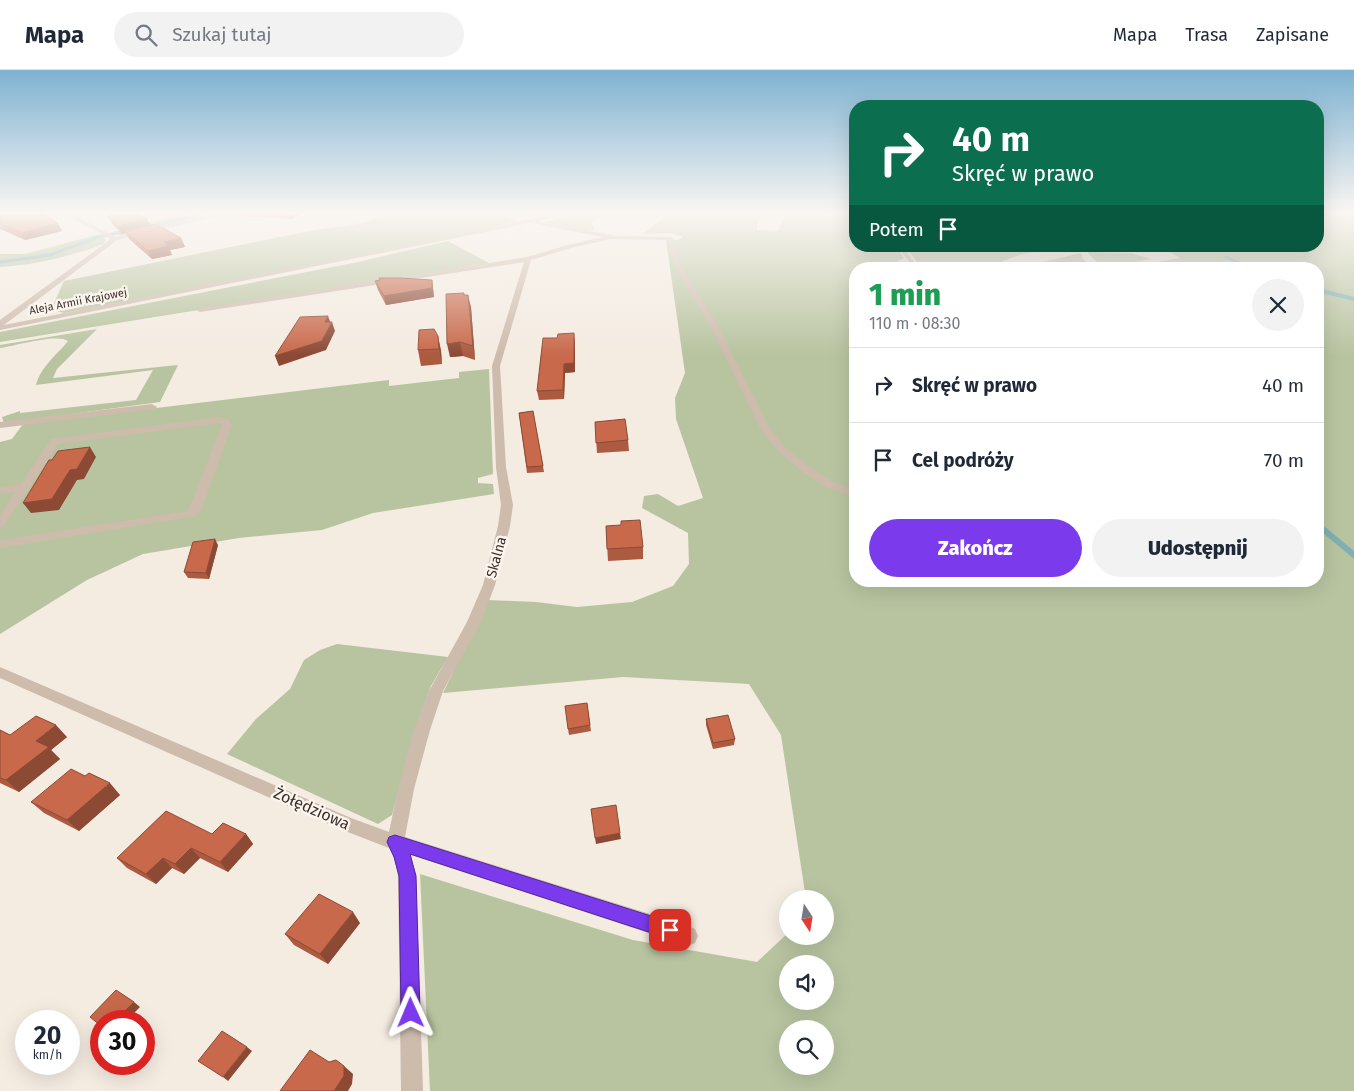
<!DOCTYPE html>
<html lang="pl">
<meta charset="utf-8">
<style>
body{margin:0;font-family:"Fira Sans",sans-serif;background:#f2f2f3;color:#1f2937;height:100vh;display:flex;flex-direction:column;font-size:19px;white-space:nowrap}
*{box-sizing:border-box;margin:0}
p{font-size:16px;color:#747a83}
.icon{flex:none;width:28px;height:28px;fill:none;stroke:currentColor;stroke-width:2;stroke-linecap:round;stroke-linejoin:round}
.map{position:relative;flex:1;overflow:hidden}
.sheet{position:absolute;left:849px;top:192px;width:475px;height:325px;display:flex;flex-direction:column;background:#fff;border-radius:20px;box-shadow:0 5px 20px #0002}
.sheet>*{flex:none}
.hud{position:absolute;left:849px;top:30px;width:475px;height:152px;border-radius:20px;box-shadow:0 5px 20px #0002;background:#0b6e4f;color:#fff;overflow:hidden}
.needle{width:32px;rotate:168deg}
.controls{position:absolute;left:779px;top:820px;display:grid;gap:10px}
.controls a{display:grid;place-items:center;width:55px;height:55px;border-radius:50%;background:#fff;box-shadow:0 5px 20px #0002;font-size:25px}
.speed{position:absolute;left:15px;top:940px;display:flex;gap:10px;font-size:25px;font-weight:700;text-align:center}
.speed>*{display:grid;place-content:center;width:65px;height:65px;border-radius:50%;background:#fff;box-shadow:0 5px 20px #0002;line-height:1}
.speed small{font-size:12px;font-weight:400}
.speed .limit{border:8px solid #d22;background:#fff;color:#111}
.pin{position:absolute;display:grid;place-items:center;width:42px;height:42px;color:#fff;margin:-21px;border-radius:10px;box-shadow:0 2px 8px #0006}
.me{position:absolute;width:55px;margin:-28px;rotate:359deg;stroke-linejoin:round;filter:drop-shadow(0 0 4px #0008)}
.turn{display:flex;align-items:center;gap:18px;height:105px;padding:0 20px;font-size:22px}
.turn .icon{width:65px;height:65px;stroke-width:2.5}
.turn b{display:block;font-size:35px;line-height:42px}
.then{display:flex;align-items:center;height:48px;padding:0 20px;background:#0003;gap:10px;font-size:19px}
.round{display:grid;place-items:center;flex:none;width:52px;height:52px;border-radius:26px;background:#f2f2f3}
.head{display:flex;align-items:center;justify-content:space-between;height:85px;padding:0 20px}
h1{font-size:30px;font-weight:800;line-height:38px;color:#1e9e55}
.cta{display:flex;gap:10px;margin-top:auto;padding:10px 20px}
.cta a{flex:1;height:58px;border-radius:30px;background:#7c3aed;color:#fff;font-size:20px;font-weight:800;line-height:58px;text-align:center}
.cta a+a{background:#f2f2f3;color:#1f2937}
ul{padding:0;list-style:none}
li{display:flex;align-items:center;gap:15px;height:75px;padding:0 20px;border-top:1px solid #e0e1e3}
li div{flex:1}
li b{display:block;font-size:19px}
li em{font-style:normal}
header{display:flex;align-items:center;gap:30px;box-sizing:border-box;height:70px;padding:0 25px;background:#fff;border-bottom:1px solid #e0e1e3}
header strong{font-size:24px}
nav{display:flex;gap:28px;margin-inline-start:auto;font-size:18px}
.search{width:350px;height:45px;background:#f2f2f3;display:flex;align-items:center;gap:12px;box-sizing:border-box;padding:0 18px;border-radius:28px;color:#747a83;font-size:19px}
.map>svg:first-child{display:block}
.green{fill:#b8c4a0;fill-rule:evenodd}
.lines{fill:none;stroke-linecap:round;stroke-linejoin:round}
.stream-far2{stroke:#7fb0b2;stroke-width:3}
.stream-far1{stroke:#7fb0b2;stroke-width:4}
.stream{stroke:#7fb0b2;stroke-width:6}
.minor{fill:#cdbbac;fill-rule:evenodd}
.wall{fill:#ac5a40}
.shaded-wall{fill:#8c4a34}
.building{fill:#c8694b;stroke:#8c4a34}
.route{fill:#7c3aed;stroke:#51269a}
.labels{text-anchor:middle;stroke-width:5;stroke-linejoin:round;paint-order:stroke}
.far-street-label{font-size:11px;fill:#3b302b;stroke:#fbf5ee}
.street-label{font-size:14px;fill:#3b302b;stroke:#fbf5ee}
.near-street-label{font-size:16px;fill:#3b302b;stroke:#fbf5ee}
</style>
<header>
<strong>Mapa</strong>
<div class="search"><svg class="icon" aria-label="search" viewBox="0 0 24 24"><circle cx="10" cy="10" r="6"/><path d="M15 15l6 6"/></svg>Szukaj tutaj</div>
<nav><a>Mapa</a><a>Trasa</a><a>Zapisane</a></nav>
</header>
<div class="map">
<svg width="1354" height="1021" viewBox="0 0 1354 1021">
<rect width="100%" height="100%" fill="#f4ebe1"/>
<path class="green" d="M191,142h39l-108,24 -14,-3z
M390,142h110l17,9 -56,14 -359,71 -38,7 -13,-3 13,-29 250,-51 38,-5 41,-11z
M585,142h21l-15,11 4,6 -6,2 -43,-6 -2,-3z
M641,142h124l-8,9v9l21,1 10,-19 67,1v33h41l8,12 -17,9 -32,2v312h463v-312h-182v-3l44,-8 -20,-12h158v-34h36v879h-924l-10,-217 213,66 124,22 30,-28 1,2h37v-37h-19l-25,-164 -32,-51 -126,-7 -180,16 45,-93 48,2 41,5 55,-5 41,-16 16,-22 -1,-31 -46,-25 2,-12 14,-2 20,12 25,-8 -27,-79 -1,-21 10,-25 -19,-133h11l6,-3 -13,-4 -27,1 24,-19zM788,894h37v37h-37zM788,959h37v37h-37z
M100,164l5,5 -1,5c-34,12 -67,21 -104,23v-13h25z
M448,171l41,22 -489,79v-10l358,-70z
M905,176h167l-50,8 -41,15h-59z
M1087,182l44,1 20,6 -26,5 -3,5h-18z
M1081,183l2,6 11,10h-81z
M97,259l-40,40 -4,9 125,-13 -18,37 -156,21 -2,-6 18,-6v2l116,-13 17,-30 -117,15c5,-19 21,-30 32,-44 -10,-8 -54,5 -68,7v-3z
M489,299l4,105 -15,4v5l15,1 1,10 -121,19 -51,17 -83,8 -96,16 -56,26 -87,54v-192l12,-3 11,-15 366,-44v6l70,-8v-6z
M337,574l111,13 -17,29 -17,46 -22,83 -14,9 -151,-70 29,-35 34,-30 14,-29 16,-10z"/>
<g class="lines">
<path class="stream-far2" d="M150,156l60,-14
M1226,187l27,12
M0,192l50,-7 48,-18 30,-6"/>
<path class="stream-far1" d="M1318,220l36,9"/>
<path class="stream" d="M1318,455l36,30"/>
<path class="minor" d="M61,142h7l48,25 111,-25h10l-120,28 -113,85 409,-81 150,-32h11l-37,9 79,15 57,1 8,29 37,60 51,101 16,20 23,19 25,16 22,8v7l-29,-10 -25,-16 -23,-20 -17,-21 -51,-104 -35,-60 -7,-26 -57,-1 -40,9 -40,12 -31,106 6,101 7,38 -3,21 -15,59 -14,37 -38,69 -13,39 -16,59 -9,48 283,89 7,3 3,7 -3,7 -7,3 -277,-91 5,21 7,215h-22l-3,-215 -4,-19 -5,-9 -49,-19 -340,-151v-11l351,151 38,14 9,-43 16,-59 15,-39 38,-69 16,-37 15,-59 3,-21 -5,-38 -4,-101 32,-104 -324,50 -4,-2 4,-2 327,-51 41,-12 35,-8 -73,-14 -530,107v-10l111,-81z
M897,176h6l10,15 9,8h-7z
M152,334l5,3 -2,2 -155,19v-6z
M220,347l9,3 3,5 -31,86 -5,5 -196,32v-8l188,-29 34,-86 -3,-2 -161,21 -54,82 -4,2v-13l16,-23 -16,2v-6l21,-4 30,-45z"/>
</g>
<path class="wall" d="M0,142l62,19 -37,9 -25,-11z
M239,142h67l-15,7 -50,-3z
M108,146l39,3 3,6 31,13 4,9 -15,3 2,5 -20,4 -23,-20 -3,-6 -4,1 -10,-10z
M432,210l2,17 -48,8 -8,-15 -3,-9z
M465,225l6,12 4,53 -12,-4 -13,1z
M438,266l3,15 1,13 -21,2 -3,-16z
M575,271v31l-10,1 -1,26 -25,1 -2,-9z
M533,341l11,61 -17,1 -8,-60z
M595,352l33,18 1,11 -32,2z
M606,456l37,21v12l-35,2z
M218,475l-9,34 -21,-1 -4,-6z
M587,633l4,28 -22,4 -1,-6z
M706,649l29,20 -1,6 -21,4 -7,-24z
M0,660l10,5 57,2 -16,13 9,9 -41,33 -19,-9z
M85,706l35,19 -41,36 -35,-18 -13,-11z
M212,764h34l7,10 -25,28 -28,-14 -16,16 -12,-6 -16,16 -29,-16 -10,-10z
M360,853l-32,41 -34,-19 -9,-11z"/>
<path class="shaded-wall" d="M292,142h14l-15,7 -2,-6z
M147,149l4,8 -26,4 1,2 -4,1 -4,-8z
M58,153l4,8 -37,9 -4,-7z
M181,168l4,9 -15,3 2,5 -20,4 -4,-8 16,-9z
M432,210l2,17 -48,8 -2,-9z
M468,225l3,12 4,53 -2,-14z
M328,246l3,8 1,-2 3,9 -9,19 -47,16 -4,-10 50,-34z
M574,263l1,8v31l-10,1 -1,26 -1,-9 1,-26z
M438,266l3,15 1,13 -3,-15z
M460,272l3,14 -13,1 -3,-13z
M90,377l6,10 -12,22 -7,1 -18,30 -28,3 -8,-10 47,-33z
M215,469l3,6 -9,34 -3,-6z
M56,655l11,12 -16,13 9,9 -41,33 -13,-12 30,-39z
M110,713l10,12 -41,36 -12,-11z
M620,763l1,6 -25,5 -1,-6z
M246,764l7,10 -25,28 -8,-10z
M191,778l9,10 -16,16 -9,-10z
M163,788l9,10 -16,16 -10,-10z
M353,842l7,11 -32,41 -8,-10z
M134,932l6,5 -14,14h-11z
M247,977l5,4 -24,30 -5,-4z
M344,996l9,8 -1,10 -4,7h-14z"/>
<path class="building" d="M0,142h40l18,11 -37,10 -21,-10z
M124,142h10l13,7 -29,7 -10,-10z
M273,142h19l-3,1z
M156,154l25,14 -17,4 3,2h-1l2,2 -20,5 -23,-20z
M379,208h21l32,2v8l-48,8 -9,-15 5,-1z
M464,223v2h4l5,51 -13,-4 -13,2 -1,-50z
M328,246l-3,6h7l-10,19 -47,15 25,-39z
M434,259l4,7 1,13 -21,1 1,-20z
M574,263v30l-10,1 -1,26 -26,1 6,-53h14l1,-4z
M533,341l10,55 -16,1 -8,-54z
M625,349l3,21 -32,3 -1,-21z
M90,377l-13,22 -7,1 -18,29 -29,4 26,-43h3l6,-9z
M640,450l3,27 -36,2 -1,-23 15,-1v-4z
M215,469l-9,34 -22,-1 9,-30z
M587,633l3,22 -22,4 -3,-23z
M728,645l7,24 -22,4 -7,-24z
M36,646l20,9 -20,16 13,6 -43,33 -6,-2v-48l10,5z
M71,699l14,7 4,-3 21,10 -43,37 -36,-18z
M616,735l4,28 -25,5 -4,-29z
M166,741l46,23 11,-11 23,11 -26,28 -29,-14 -16,16 -12,-6 -17,16 -29,-16z
M319,824l34,18 -33,42 -35,-20z
M116,920l18,12 -19,19h-14v5l-11,-9z
M222,961l25,16 -24,30 -25,-16z
M310,980l19,12 7,-2 8,6v10l-10,15h-54z"/>
<linearGradient id="sky" x2="0" y2="1"><stop stop-color="#7eb2d2"/><stop offset="0.5" stop-color="#faf6f2"/><stop offset="1" stop-color="#faf6f2" stop-opacity="0"/></linearGradient>
<rect width="1354" height="285" fill="url(#sky)"/>
<path class="route" d="M395,765l275,87 6,2 3,6 -3,6 -6,3 -260,-85 6,22 4,137 -3,6 -6,3 -7,-3 -3,-6 -2,-137 -5,-19 -7,-15 2,-5z"/>
<g class="labels">
<g class="far-street-label">
<text transform="translate(78 231) rotate(-11)" y="4">Aleja Armii Krajowej</text>
</g>
<g class="street-label">
<text transform="translate(496 487) rotate(-75)" y="5">Skalna</text>
</g>
<g class="near-street-label">
<text transform="translate(312 738) rotate(24)" y="6">Żołędziowa</text>
</g>
</g>
</svg>
<div class="controls">
<a><svg class="needle" viewBox="-14 -14 28 28"><path d="M0-13l5 13h-10z" fill="#e53935"/><path d="M0 13l5-13h-10z" fill="#747a83"/></svg></a>
<a><svg class="icon" aria-label="sound" viewBox="0 0 24 24"><path d="M4 9h4l5-4v14l-5-4H4zM17 9q2 3 0 6"/></svg></a>
<a><svg class="icon" aria-label="search" viewBox="0 0 24 24"><circle cx="10" cy="10" r="6"/><path d="M15 15l6 6"/></svg></a>
</div>
<div class="speed"><div>20<small>km/h</small></div><div class="limit">30</div></div>
<div class="pin" style="left:670px;top:860px;background:#d93025"><svg class="icon" aria-label="arrive" viewBox="0 0 24 24"><path d="M6 21V4h12l-3 4 3 4H6"/></svg></div>
<svg class="me" style="left:411px;top:943px" viewBox="-20 -20 40 40"><path d="M0-17L14 15 0 8-14 15z" fill="#7c3aed" stroke="#fff" stroke-width="4"/></svg>
<div class="hud">
<div class="turn"><svg class="icon" aria-label="right" viewBox="0 0 24 24"><path d="M7 20v-9h11M14 6l5 5-5 5"/></svg><div><b>40 m</b>Skręć w prawo</div></div>
<div class="then">Potem<svg class="icon" aria-label="arrive" viewBox="0 0 24 24"><path d="M6 21V4h12l-3 4 3 4H6"/></svg></div>
</div>
<section class="sheet">
<div class="head"><div><h1>1 min</h1><p>110 m · 08:30</p></div><a class="round"><svg class="icon" aria-label="close" viewBox="0 0 24 24"><path d="M6 6l12 12M18 6L6 18"/></svg></a></div>
<ul>
<li><svg class="icon" aria-label="right" viewBox="0 0 24 24"><path d="M7 20v-9h11M14 6l5 5-5 5"/></svg><div><b>Skręć w prawo</b></div><em>40 m</em></li>
<li><svg class="icon" aria-label="arrive" viewBox="0 0 24 24"><path d="M6 21V4h12l-3 4 3 4H6"/></svg><div><b>Cel podróży</b></div><em>70 m</em></li>
</ul>
<div class="cta"><a>Zakończ</a><a>Udostępnij</a></div>
</section>
</div>
